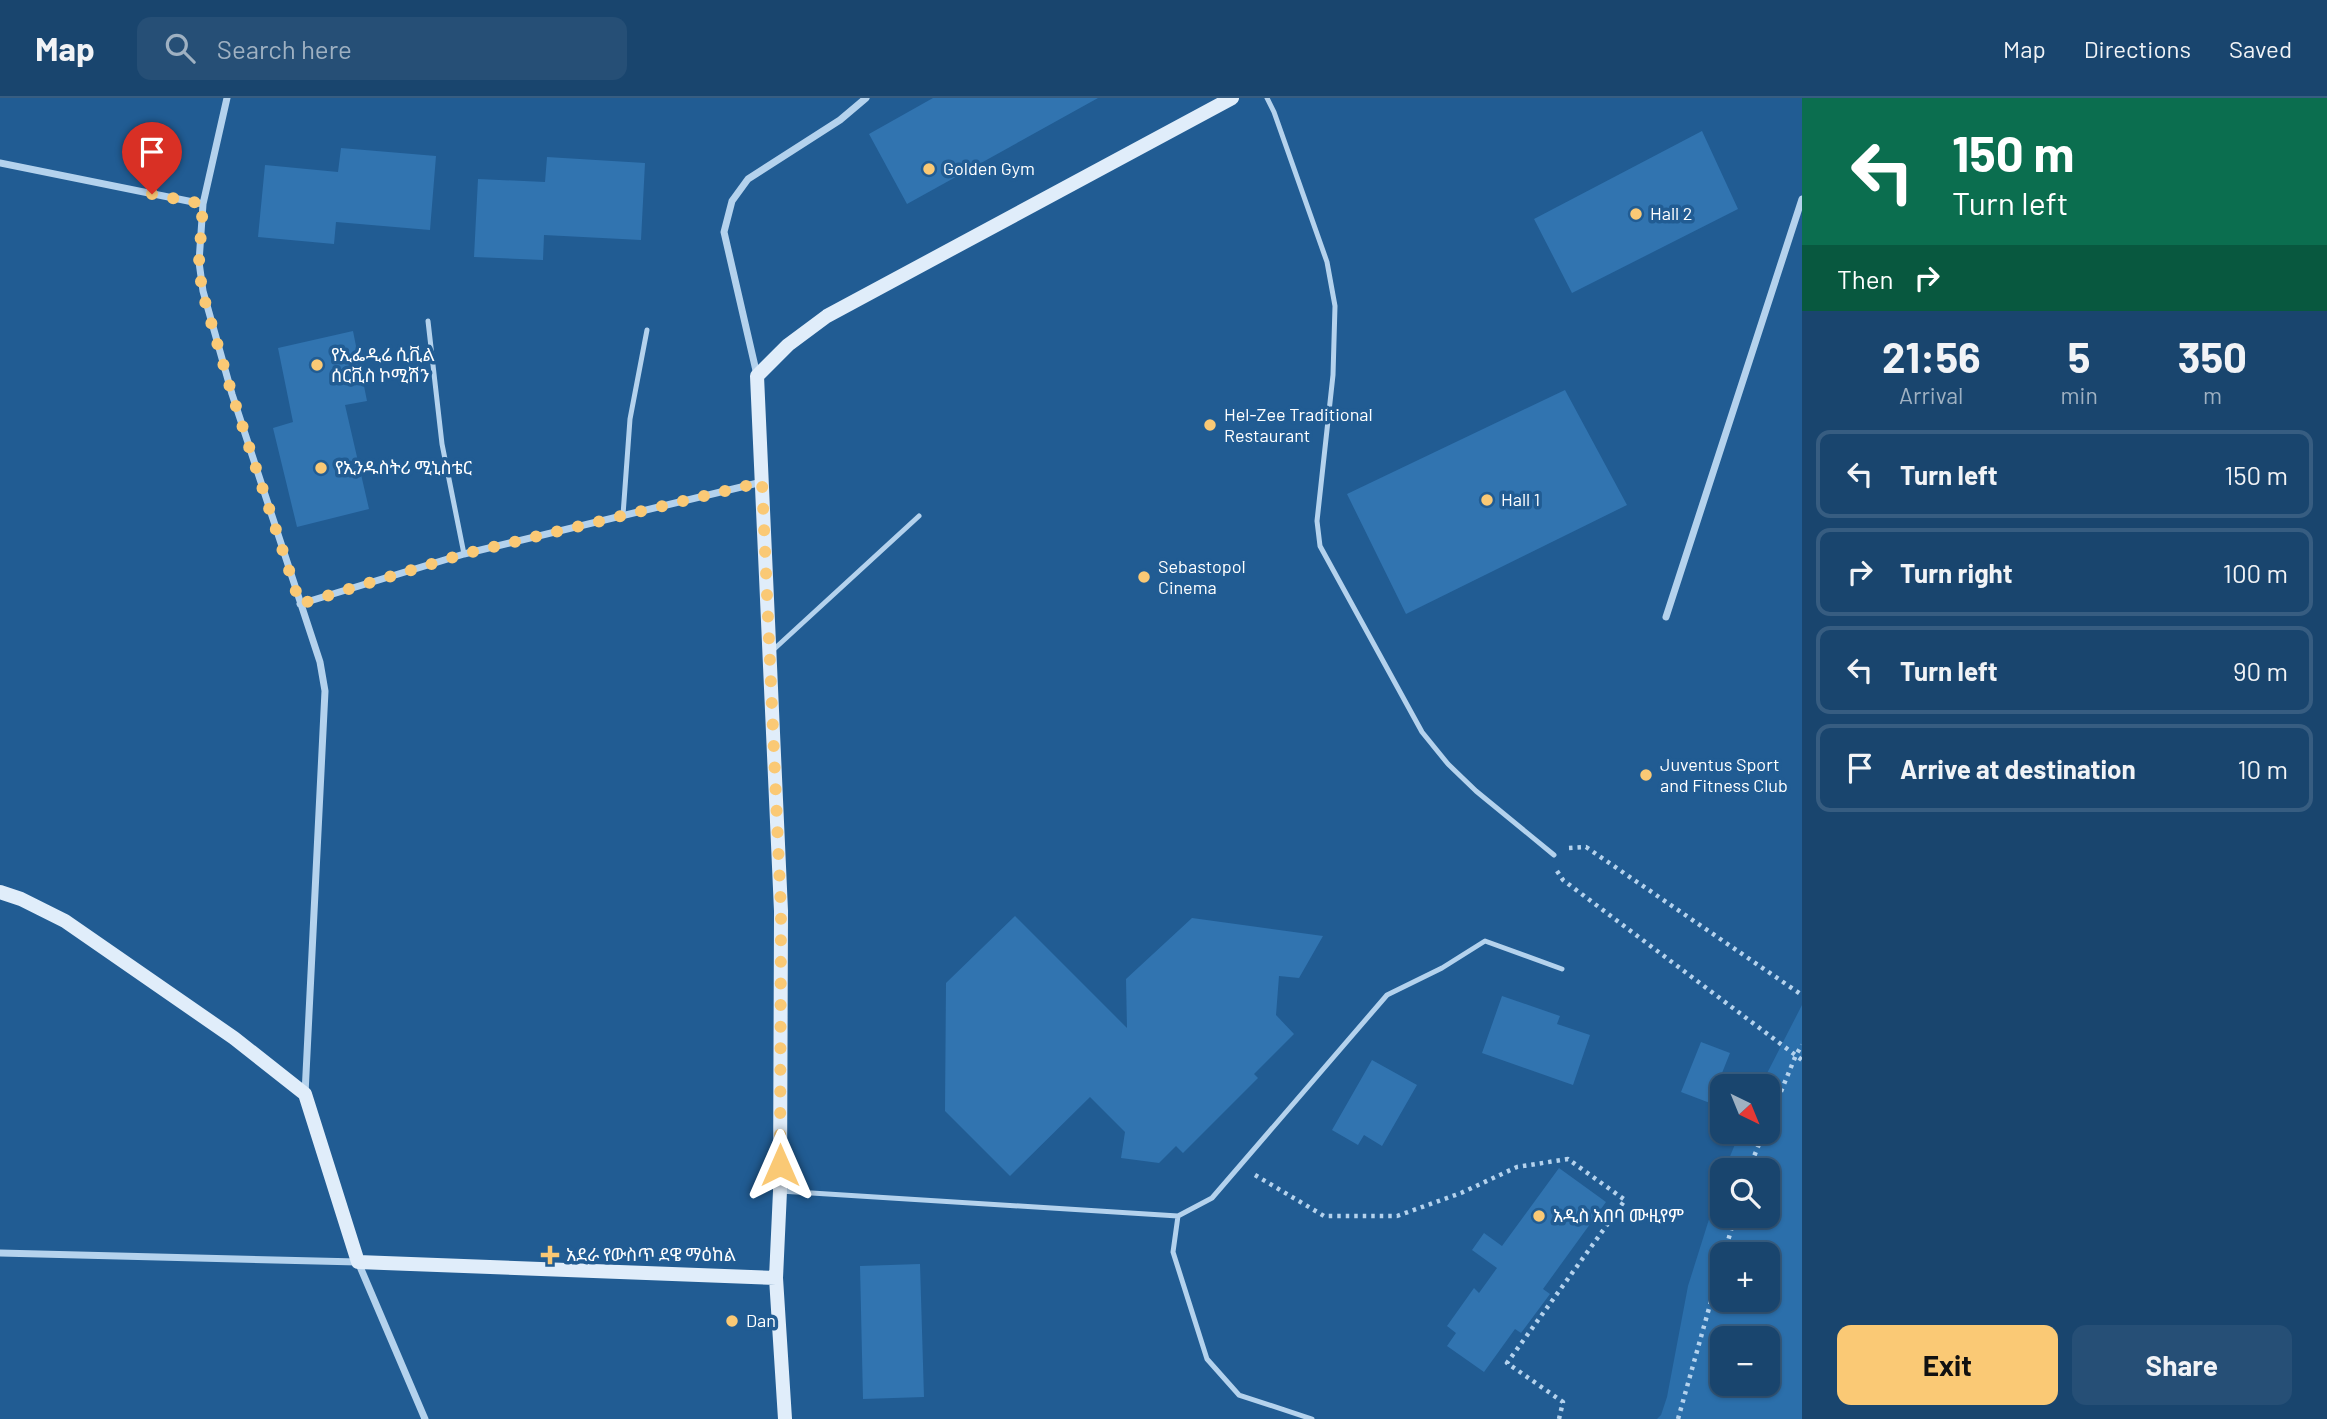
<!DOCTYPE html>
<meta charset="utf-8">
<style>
body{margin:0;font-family:Barlow,"Noto Sans Ethiopic",sans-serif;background:#264f76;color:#f1f3f6;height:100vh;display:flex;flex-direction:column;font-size:26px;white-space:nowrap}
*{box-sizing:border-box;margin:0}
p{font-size:23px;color:#9fb1c2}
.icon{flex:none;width:38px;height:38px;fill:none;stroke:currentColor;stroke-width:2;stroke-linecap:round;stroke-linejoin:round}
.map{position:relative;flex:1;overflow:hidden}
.details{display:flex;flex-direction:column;background:#19456e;width:525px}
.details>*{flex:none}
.banner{background:#0b6e4f;color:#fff;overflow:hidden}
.needle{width:46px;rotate:137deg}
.controls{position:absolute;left:1710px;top:976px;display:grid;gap:14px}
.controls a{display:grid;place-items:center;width:70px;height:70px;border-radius:14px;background:#19456e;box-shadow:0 2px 5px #0004,0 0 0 2px #375d81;font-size:35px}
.pin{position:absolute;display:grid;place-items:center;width:60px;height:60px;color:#fff;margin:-72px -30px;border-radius:50% 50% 50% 0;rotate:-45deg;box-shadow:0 0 7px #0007}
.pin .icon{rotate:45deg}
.me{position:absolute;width:77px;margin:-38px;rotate:0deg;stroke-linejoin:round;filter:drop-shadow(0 0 5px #0008)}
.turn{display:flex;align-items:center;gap:24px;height:147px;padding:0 35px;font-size:32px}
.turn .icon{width:91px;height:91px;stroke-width:2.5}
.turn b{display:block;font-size:49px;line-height:60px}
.then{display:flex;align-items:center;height:66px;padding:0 35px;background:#0003;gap:14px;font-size:26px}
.eta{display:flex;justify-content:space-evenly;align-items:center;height:119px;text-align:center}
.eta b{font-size:42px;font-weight:700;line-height:49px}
.button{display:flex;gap:14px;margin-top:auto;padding:14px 35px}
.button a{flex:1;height:80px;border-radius:14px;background:#fac975;color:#111;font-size:28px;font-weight:700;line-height:80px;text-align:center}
.button a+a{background:#264f76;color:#f1f3f6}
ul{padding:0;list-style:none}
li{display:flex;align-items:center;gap:21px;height:88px;margin:0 14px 10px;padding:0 21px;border:4px solid #375d81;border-radius:14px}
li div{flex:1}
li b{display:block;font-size:26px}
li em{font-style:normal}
header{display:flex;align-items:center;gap:42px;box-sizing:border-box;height:98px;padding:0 35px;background:#19456e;border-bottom:2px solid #375d81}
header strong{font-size:33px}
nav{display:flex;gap:38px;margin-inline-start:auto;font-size:24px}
.search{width:490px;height:63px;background:#264f76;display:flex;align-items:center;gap:18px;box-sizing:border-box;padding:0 24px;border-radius:14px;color:#9fb1c2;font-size:26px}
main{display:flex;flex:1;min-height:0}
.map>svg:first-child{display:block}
.green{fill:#2b6fab;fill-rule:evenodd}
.building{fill:#3174b0}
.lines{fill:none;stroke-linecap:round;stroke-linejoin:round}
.path{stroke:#b4d2ed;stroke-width:4.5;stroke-dasharray:3.5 5;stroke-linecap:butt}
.lane{stroke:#b4d2ed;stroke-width:5}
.street{stroke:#b4d2ed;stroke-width:7}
.secondary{stroke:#e0edfa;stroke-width:14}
.route{stroke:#fac975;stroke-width:12;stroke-dasharray:0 21.6}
.poi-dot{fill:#fac975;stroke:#215c93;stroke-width:2.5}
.labels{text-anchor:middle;stroke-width:7;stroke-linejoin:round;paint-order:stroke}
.poi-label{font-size:18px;fill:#fff;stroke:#215c93;text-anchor:start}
</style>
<header>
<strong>Map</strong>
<div class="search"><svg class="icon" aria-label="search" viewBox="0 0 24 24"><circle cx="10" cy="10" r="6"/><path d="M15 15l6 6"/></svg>Search here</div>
<nav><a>Map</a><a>Directions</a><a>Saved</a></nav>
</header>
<main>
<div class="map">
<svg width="1802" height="1321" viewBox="0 0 1802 1321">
<rect width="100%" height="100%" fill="#215c93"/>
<path class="green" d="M1802,907v414h-145l4,-4 6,-18 21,-111 34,-108v38h46v-45h-44l16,-39h28v-45h-8zM1722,1157h46v45h-46zM1722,1241h46v45h-46z"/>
<path class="building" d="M933,0h165l-191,106 -38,-70z
M1702,33l36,78 -166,84 -38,-74z
M341,50l95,8 -6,74 -94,-8 -2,22 -76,-7 7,-72 73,7z
M547,59l98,6 -4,77 -97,-5 -1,25 -69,-3 4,-78 67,3z
M353,233l14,70 -22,4 24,104 -72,18 -24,-99 20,-6 -15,-74z
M1565,292l62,115 -221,109 -59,-120z
M1015,818l112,112 -1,-49 66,-61 131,18 -24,42 -20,-2 -3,39 18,19 -40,40 4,4 -75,75 -7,-7 -17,17 -38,-5 4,-26 -35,-35 -80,79 -65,-65 1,-128z
M1502,898l58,20 -3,8 33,11 -17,50 -91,-32z
M1701,944l29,11 -20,50 -29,-11z
M1372,962l45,25 -35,61 -18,-11 -6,10 -26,-15z
M1559,1070l47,34 -63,87 7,5 -29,39 -6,-4 -31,43 -37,-26 9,-13 -9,-7 27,-38 5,5 18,-25 -25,-18 12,-17 18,13z
M920,1166l4,133 -61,2 -3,-133z"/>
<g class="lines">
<path class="path" d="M1569,750l17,-1 216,148
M1557,773l6,9 239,180
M1768,1025l28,-68 6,-10
M1748,1073l16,-39
M1255,1077l69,41h73l64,-23 56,-26 51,-8 57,41 -118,163 56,39 -4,17
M1724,1157l11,-39
M1678,1321l44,-157"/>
<path class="lane" d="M1267,0l7,14 53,150 8,44 -2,69 -16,146 3,25 102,186 26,32 28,27 78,64
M428,223l14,123 22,110
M623,417l7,-96 17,-89
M772,553l147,-135
M780,1093l398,25 34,-18 175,-203 55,-27 43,-27 77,28
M1178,1118l-5,36 34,107 32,36 73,24"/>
<path class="street" d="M227,0l-24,106 -4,58 4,29 29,103 88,268 5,29 -20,403
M0,65l203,41
M757,277l-33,-143 8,-31 16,-22 92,-59 26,-22
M300,506l164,-50 298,-72
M1666,519l136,-418
M0,1155l358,9 67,157"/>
<path class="secondary" d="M0,794l21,7 44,22 169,117 71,56 53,168 418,16
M785,1321l-9,-141 4,-87 1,-280 -24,-535 31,-31 39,-29 405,-218"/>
</g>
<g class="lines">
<path class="route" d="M152,96l51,10 -4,58 3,29 30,103 68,210 164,-50 298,-72 19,429 -1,254"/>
</g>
<g class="poi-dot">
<circle cx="929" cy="71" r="7"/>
<circle cx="1636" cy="116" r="7"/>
<circle cx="317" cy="267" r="7"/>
<circle cx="1210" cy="327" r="7"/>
<circle cx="321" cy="370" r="7"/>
<circle cx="1487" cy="402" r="7"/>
<circle cx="1144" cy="479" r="7"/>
<circle cx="1646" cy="677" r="7"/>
<circle cx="1539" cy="1118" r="7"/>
<path d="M546.5 1146.5h7v7h7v7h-7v7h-7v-7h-7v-7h7z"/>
<circle cx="732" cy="1223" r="7"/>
</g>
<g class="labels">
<g class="poi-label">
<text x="943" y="77">Golden Gym</text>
<text x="1650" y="122">Hall 2</text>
<text x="331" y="263">የኢፌዲሬ ሲቪል<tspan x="331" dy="21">ሰርቪስ ኮሚሽን</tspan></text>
<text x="1224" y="323">Hel-Zee Traditional<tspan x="1224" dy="21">Restaurant</tspan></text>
<text x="335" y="376">የኢንዱስትሪ ሚኒስቴር</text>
<text x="1501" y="408">Hall 1</text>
<text x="1158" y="475">Sebastopol<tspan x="1158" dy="21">Cinema</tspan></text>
<text x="1660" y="673">Juventus Sport<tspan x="1660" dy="21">and Fitness Club</tspan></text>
<text x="1553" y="1124">አዲስ አበባ ሙዚየም</text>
<text x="566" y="1163">አደራ የውስጥ ደዌ ማዕከል</text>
<text x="746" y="1229">Dan</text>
</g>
</g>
</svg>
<div class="controls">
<a><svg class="needle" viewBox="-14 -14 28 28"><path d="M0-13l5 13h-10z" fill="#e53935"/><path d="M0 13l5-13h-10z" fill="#9fb1c2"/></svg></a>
<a><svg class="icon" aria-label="search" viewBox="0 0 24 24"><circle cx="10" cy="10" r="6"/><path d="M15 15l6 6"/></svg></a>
<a>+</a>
<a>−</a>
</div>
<div class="pin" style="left:152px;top:96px;background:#d93025"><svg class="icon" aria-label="arrive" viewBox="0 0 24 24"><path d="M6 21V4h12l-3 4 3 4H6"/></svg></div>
<svg class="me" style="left:780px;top:1067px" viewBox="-20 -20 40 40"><path d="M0-17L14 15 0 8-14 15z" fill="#fac975" stroke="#fff" stroke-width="4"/></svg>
</div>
<section class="details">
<div class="banner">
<div class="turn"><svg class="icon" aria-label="left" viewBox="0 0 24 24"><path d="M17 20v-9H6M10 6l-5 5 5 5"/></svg><div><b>150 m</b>Turn left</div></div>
<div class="then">Then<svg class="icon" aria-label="right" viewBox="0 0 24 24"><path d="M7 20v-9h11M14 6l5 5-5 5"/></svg></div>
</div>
<div class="eta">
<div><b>21:56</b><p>Arrival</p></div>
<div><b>5</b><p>min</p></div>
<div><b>350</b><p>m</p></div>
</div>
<ul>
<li><svg class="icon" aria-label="left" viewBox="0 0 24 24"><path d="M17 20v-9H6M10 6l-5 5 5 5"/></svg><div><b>Turn left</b></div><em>150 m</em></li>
<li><svg class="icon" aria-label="right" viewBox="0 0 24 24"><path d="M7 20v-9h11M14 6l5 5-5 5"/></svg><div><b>Turn right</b></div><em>100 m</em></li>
<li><svg class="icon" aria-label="left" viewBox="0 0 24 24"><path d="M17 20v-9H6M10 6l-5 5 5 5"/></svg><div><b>Turn left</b></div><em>90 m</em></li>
<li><svg class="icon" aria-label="arrive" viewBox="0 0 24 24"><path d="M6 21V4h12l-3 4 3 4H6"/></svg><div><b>Arrive at destination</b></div><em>10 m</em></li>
</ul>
<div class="button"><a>Exit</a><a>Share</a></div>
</section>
</main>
